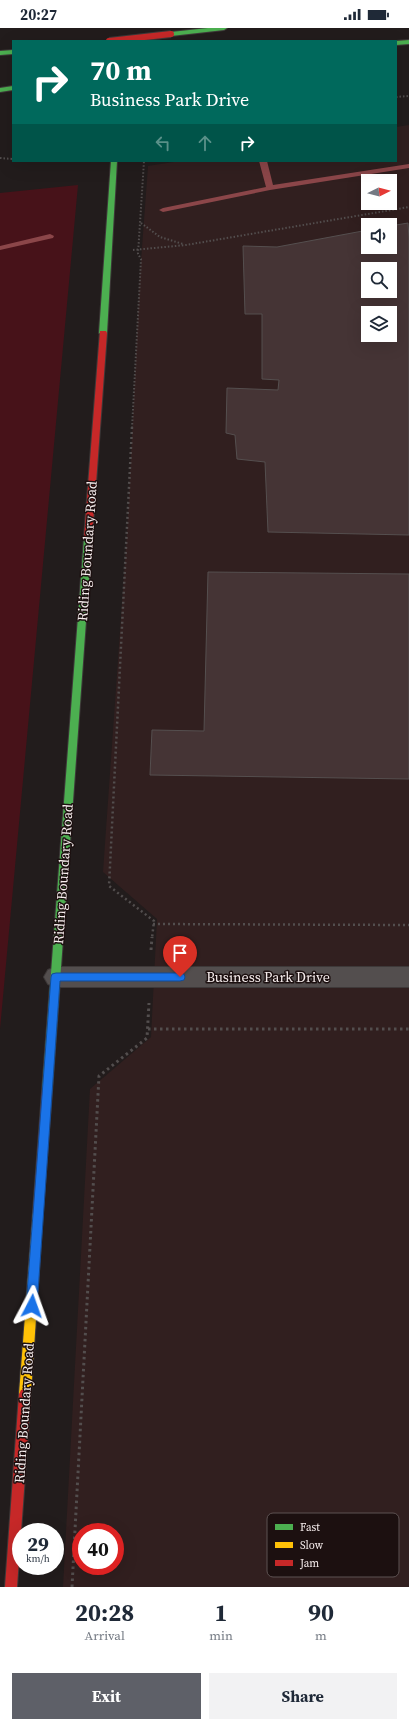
<!DOCTYPE html>
<style>
body{margin:0;font-family:"Source Serif 4",serif;background:#f2f2f3;color:#1f2937;height:100vh;display:flex;flex-direction:column;font-size:15px;white-space:nowrap}
*{box-sizing:border-box;margin:0}
p{font-size:13px;color:#747a83}
.icon{flex:none;width:22px;height:22px;fill:none;stroke:currentColor;stroke-width:2;stroke-linecap:round;stroke-linejoin:round}
.map{position:relative;height:1559px;overflow:hidden}
.panel{display:flex;flex-direction:column;background:#fff;flex:1}
.panel>*{flex:none}
.guide{position:absolute;left:12px;top:12px;width:385px;height:122px;border-radius:0px;box-shadow:0 4px 16px #0002;background:#00695c;color:#fff;overflow:hidden}
.needle{width:26px;rotate:84deg}
.controls{position:absolute;left:361px;top:146px;display:grid;gap:8px}
.controls a{display:grid;place-items:center;width:36px;height:36px;border-radius:0px;background:#fff;box-shadow:0 4px 16px #0002;font-size:20px}
.speed{position:absolute;left:12px;top:1495px;display:flex;gap:8px;font-size:20px;font-weight:700;text-align:center}
.speed>*{display:grid;place-content:center;width:52px;height:52px;border-radius:50%;background:#fff;box-shadow:0 4px 16px #0002;line-height:1}
.speed small{font-size:10px;font-weight:400}
.speed .limit{border:6px solid #d22;background:#fff;color:#111}
.pin{position:absolute;display:grid;place-items:center;width:34px;height:34px;color:#fff;margin:-41px -17px;border-radius:50% 50% 50% 0;rotate:-45deg;box-shadow:0 0 4px #0007}
.pin .icon{rotate:45deg}
.me{position:absolute;width:44px;margin:-22px;rotate:4deg;stroke-linejoin:round;filter:drop-shadow(0 0 3px #0008)}
.turn{display:flex;align-items:center;gap:14px;height:84px;padding:0 12px;font-size:18px}
.turn .icon{width:52px;height:52px;stroke-width:2.5}
.turn b{display:block;font-size:28px;line-height:34px}
.lanes{display:flex;align-items:center;height:38px;padding:0 12px;background:#0003;justify-content:center;gap:20px;direction:ltr}
.lanes .off{opacity:.35}
.eta{display:flex;justify-content:space-evenly;align-items:center;height:68px;text-align:center}
.eta b{font-size:24px;font-weight:700;line-height:28px}
.cta{display:flex;gap:8px;margin-top:auto;padding:8px 12px}
.cta a{flex:1;height:46px;border-radius:0px;background:#5e6068;color:#fff;font-size:16px;font-weight:700;line-height:46px;text-align:center}
.cta a+a{background:#f2f2f3;color:#1f2937}
.status{display:flex;justify-content:space-between;align-items:center;height:28px;padding:0 20px;background:#fff;direction:ltr}
.status svg{height:11px;fill:currentColor}
.map>svg:first-child{display:block}
.built{fill:#311f1f;fill-rule:evenodd}
.green{fill:#471219}
.lines{fill:none;stroke-linecap:round;stroke-linejoin:round}
.stream{fill:#8b4649;fill-rule:evenodd}
.building{fill:#453435;stroke:#554f4f;fill-rule:evenodd}
.street-casing{stroke:#3e3939;stroke-width:2}
.fast-casing{stroke:#3e3939;stroke-width:2}
.slow-casing{stroke:#3e3939;stroke-width:2}
.jam-casing{stroke:#3e3939;stroke-width:2}
.path-far2{stroke:#534e4e;stroke-width:2;stroke-dasharray:1.5 2;stroke-linecap:butt}
.path-far1{stroke:#534e4e;stroke-width:2.5;stroke-dasharray:2 3;stroke-linecap:butt}
.path{stroke:#534e4e;stroke-width:3;stroke-dasharray:2.5 3.5;stroke-linecap:butt}
.street{fill:#534e4e;fill-rule:evenodd}
.fast{fill:#4caf50;fill-rule:evenodd}
.slow{fill:#ffc107;fill-rule:evenodd}
.jam{fill:#c62828;fill-rule:evenodd}
.jam-bridge-casing{stroke:#3e3939;stroke-width:8;stroke-linecap:butt}
.jam-bridge{stroke:#c62828;stroke-width:6}
.route{fill:#1a73e8;stroke:#114b97}
.labels{text-anchor:middle;stroke-width:3;stroke-linejoin:round;paint-order:stroke}
.street-label{font-size:14px;fill:#f6eded;stroke:#1c1010}
.key{fill:#1c1010;stroke:#5d5252;stroke-width:1}
.key-label{font-size:11px;fill:#f6eded}
</style>
<div class="status"><b>20:27</b><svg viewBox="0 0 49 12"><path d="M0 12V9h3v3zM5 12V6h3v6zM10 12V3h3v9zM15 12V0h3v12zM26 1h20v11H26zM47 4h2v5h-2z"/></svg></div>
<div class="map">
<svg width="409" height="1559" viewBox="0 0 409 1559">
<rect width="100%" height="100%" fill="#221c1c"/>
<path class="built" d="M409,97v1462h-346l27,-498 61,-52 6,-118 -54,-47 24,-339 13,-258 8,-109 32,-5h216v-34zM368,153h22v22h-22zM368,197h22v22h-22zM368,241h22v22h-22zM368,285h22v22h-22zM81,1504h34v34h-34z"/>
<path class="green" d="M78,157l-78,844v-836z"/>
<g class="lines">
<path class="stream" d="M259,133h8l6,24 136,-21v4l-139,22 -107,22 -4,-2 4,-2 103,-21z
M50,206l4,2 -1,2 -53,12v-4z"/>
</g>
<path class="building" d="M408,195l1,16v296l-141,-3 -3,-70 -28,-3 -2,-24 -9,-2 1,-45 51,2 1,-10 -17,-1v-65h-17l-2,-68 34,1 91,-17v17h22v-21zM368,241h22v22h-22zM368,285h22v22h-22z
M208,544l201,2v205l-259,-4 2,-45 52,1z"/>
<g class="lines">
<g class="street-casing">
<path id="street" d="M56,939h353v20h-353l-8,-3 -4,-7 4,-7z"/>
</g>
<g class="fast-casing">
<path id="fast" d="M208,0h19l-3,2 -53,6 -3,-2 3,-2z
M409,12v4l-13,1v-4z
M13,22v4l-13,1v-4z
M13,58v4l-13,2v-4z
M111,133h6l-10,172 -4,2 -4,-2z
M88,507l4,3 -40,554 -1,3 -4,1 -4,-1 -1,-3 42,-554z"/>
</g>
<g class="slow-casing">
<path id="slow" d="M38,1179l4,2 1,3 -12,182 -2,4 -4,1 -4,-1 -2,-4 14,-182 1,-3z"/>
</g>
<g class="jam-casing">
<path id="jam" d="M100,303h6l1,2 -15,205 -4,3 -4,-3z
M47,1060l4,1 1,3 -9,120 -1,3 -4,2 -4,-2 -1,-3 9,-120 1,-3z
M25,1361l4,1 2,4 -14,193h-12l14,-193 2,-4z"/>
</g>
<path class="path-far2" d="M396,69l13,-1
M0,130l13,1
M141,195l19,14 23,7
M133,222l53,-5 223,-38
M132,400l9,-169 -3,-5 6,-93"/>
<path class="path-far1" d="M132,399l-23,459 45,35 -2,17
M153,896l256,1"/>
<path class="path" d="M151,922l1,-13
M148,1001h261
M72,1559l27,-511 48,-38 2,-35"/>
<use href="#street" class="street"/>
<use href="#fast" class="fast"/>
<use href="#slow" class="slow"/>
<use href="#jam" class="jam"/>
<g class="jam-bridge-casing">
<path id="jam-bridge" d="M109,13l62,-7"/>
</g>
<use href="#jam-bridge" class="jam-bridge"/>
</g>
<path class="route" d="M56,945h124l4,1 1,3 -1,3 -4,1h-120l-23,325 -1,3 -4,2 -4,-2 -2,-3 25,-329 1,-3z"/>
<g class="labels">
<g class="street-label">
<text transform="translate(87 523) rotate(-86)" y="5">Riding Boundary Road</text>
<text transform="translate(63 846) rotate(-86)" y="5">Riding Boundary Road</text>
<text x="268" y="954">Business Park Drive</text>
<text transform="translate(24 1385) rotate(-86)" y="5">Riding Boundary Road</text>
</g>
</g>
<rect x="267" y="1485" width="132" height="64" rx="6" class="key"/>
<rect x="275" y="1496" width="18" height="6" fill="#4caf50"/>
<rect x="275" y="1514" width="18" height="6" fill="#ffc107"/>
<rect x="275" y="1532" width="18" height="6" fill="#c62828"/>
<g class="key-label">
<text x="300" y="1503">Fast</text>
<text x="300" y="1521">Slow</text>
<text x="300" y="1539">Jam</text>
</g>
</svg>
<div class="controls">
<a><svg class="needle" viewBox="-14 -14 28 28"><path d="M0-13l5 13h-10z" fill="#e53935"/><path d="M0 13l5-13h-10z" fill="#747a83"/></svg></a>
<a><svg class="icon" aria-label="sound" viewBox="0 0 24 24"><path d="M4 9h4l5-4v14l-5-4H4zM17 9q2 3 0 6"/></svg></a>
<a><svg class="icon" aria-label="search" viewBox="0 0 24 24"><circle cx="10" cy="10" r="6"/><path d="M15 15l6 6"/></svg></a>
<a><svg class="icon" aria-label="layers" viewBox="0 0 24 24"><path d="M12 4l9 5-9 5-9-5zM3 14l9 5 9-5"/></svg></a>
</div>
<div class="speed"><div>29<small>km/h</small></div><div class="limit">40</div></div>
<div class="pin" style="left:180px;top:949px;background:#d93025"><svg class="icon" aria-label="arrive" viewBox="0 0 24 24"><path d="M6 21V4h12l-3 4 3 4H6"/></svg></div>
<svg class="me" style="left:32px;top:1278px" viewBox="-20 -20 40 40"><path d="M0-17L14 15 0 8-14 15z" fill="#1a73e8" stroke="#fff" stroke-width="4"/></svg>
<div class="guide">
<div class="turn"><svg class="icon" aria-label="right" viewBox="0 0 24 24"><path d="M7 20v-9h11M14 6l5 5-5 5"/></svg><div><b>70 m</b>Business Park Drive</div></div>
<div class="lanes"><svg class="icon off" aria-label="left" viewBox="0 0 24 24"><path d="M17 20v-9H6M10 6l-5 5 5 5"/></svg><svg class="icon off" aria-label="ahead" viewBox="0 0 24 24"><path d="M12 20V5M6 11l6-6 6 6"/></svg><svg class="icon" aria-label="right" viewBox="0 0 24 24"><path d="M7 20v-9h11M14 6l5 5-5 5"/></svg></div>
</div>
</div>
<section class="panel">
<div class="eta">
<div><b>20:28</b><p>Arrival</p></div>
<div><b>1</b><p>min</p></div>
<div><b>90</b><p>m</p></div>
</div>
<div class="cta"><a>Exit</a><a>Share</a></div>
</section>
